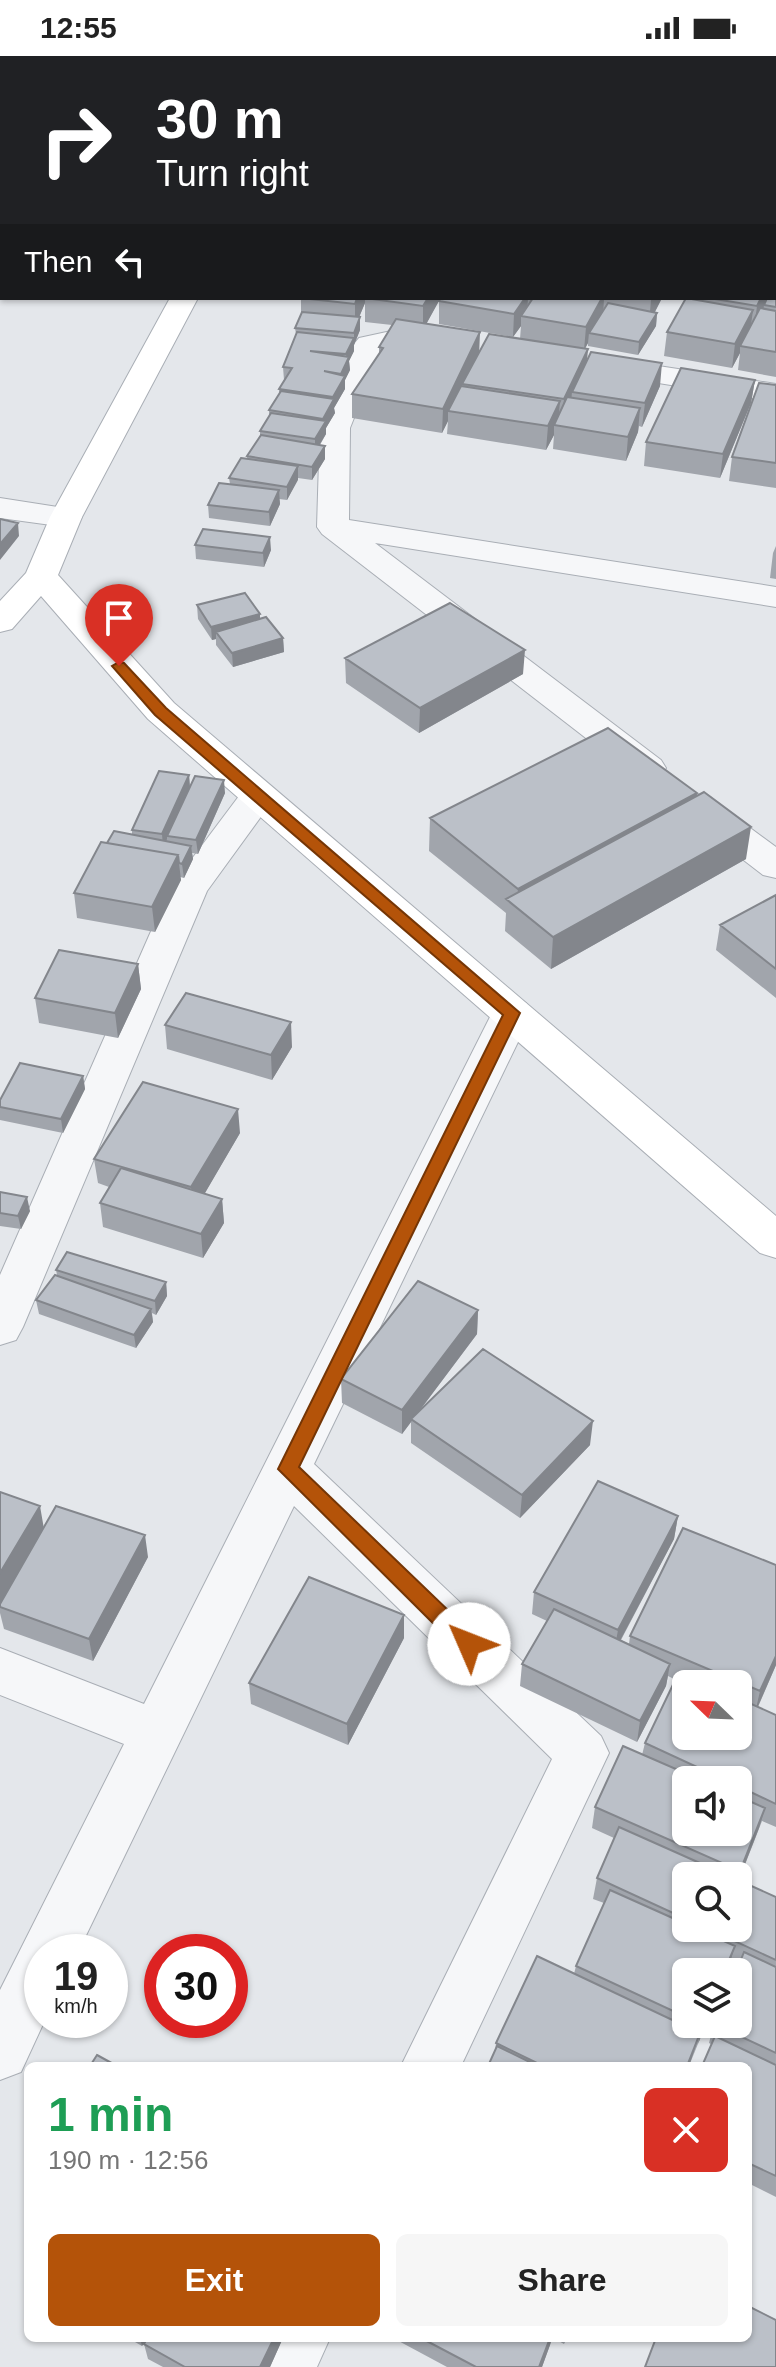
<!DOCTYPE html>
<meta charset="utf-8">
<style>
body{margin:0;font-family:Helvetica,sans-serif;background:#f6f6f6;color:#222;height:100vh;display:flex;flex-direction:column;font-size:30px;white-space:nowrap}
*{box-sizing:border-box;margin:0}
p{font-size:26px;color:#767676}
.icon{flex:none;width:44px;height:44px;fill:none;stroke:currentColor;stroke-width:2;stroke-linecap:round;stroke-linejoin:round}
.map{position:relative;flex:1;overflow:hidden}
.panel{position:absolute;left:24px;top:2006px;width:728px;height:280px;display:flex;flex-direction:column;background:#fff;border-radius:12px;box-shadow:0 2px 6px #0004}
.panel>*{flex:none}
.guide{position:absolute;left:0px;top:0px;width:776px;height:244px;box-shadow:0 2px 6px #0004;background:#202124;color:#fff;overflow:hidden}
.needle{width:52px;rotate:293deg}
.controls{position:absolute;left:672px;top:1614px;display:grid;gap:16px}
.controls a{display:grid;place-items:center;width:80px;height:80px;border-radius:12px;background:#fff;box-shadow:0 2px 6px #0004;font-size:40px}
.speed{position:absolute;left:24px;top:1878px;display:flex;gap:16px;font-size:40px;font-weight:700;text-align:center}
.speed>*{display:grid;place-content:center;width:104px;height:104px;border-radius:50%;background:#fff;box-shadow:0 2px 6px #0004;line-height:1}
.speed small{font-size:20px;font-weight:400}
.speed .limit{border:12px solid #d22;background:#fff;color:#111}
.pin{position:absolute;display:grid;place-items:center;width:68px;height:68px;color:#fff;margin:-82px -34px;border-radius:50% 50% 50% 0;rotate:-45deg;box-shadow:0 0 8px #0007}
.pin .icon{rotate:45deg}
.me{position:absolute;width:88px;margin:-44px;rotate:314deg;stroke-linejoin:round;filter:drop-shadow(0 0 6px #0008)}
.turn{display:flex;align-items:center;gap:28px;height:168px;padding:0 24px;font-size:36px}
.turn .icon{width:104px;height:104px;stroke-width:2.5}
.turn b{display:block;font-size:56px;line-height:68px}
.then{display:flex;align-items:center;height:76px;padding:0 24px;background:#0003;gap:16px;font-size:30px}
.round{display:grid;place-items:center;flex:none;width:84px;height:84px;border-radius:12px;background:#f6f6f6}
.headline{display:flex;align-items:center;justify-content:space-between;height:136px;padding:0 24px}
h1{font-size:48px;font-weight:600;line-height:60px;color:#1e9e55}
.button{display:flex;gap:16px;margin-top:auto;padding:16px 24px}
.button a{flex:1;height:92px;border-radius:12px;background:#b45309;color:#fff;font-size:32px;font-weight:600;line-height:92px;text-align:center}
.button a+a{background:#f6f6f6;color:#222}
.status{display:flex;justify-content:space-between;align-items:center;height:56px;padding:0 40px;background:#fff;direction:ltr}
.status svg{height:22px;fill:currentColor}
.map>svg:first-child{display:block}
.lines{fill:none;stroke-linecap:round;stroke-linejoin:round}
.street-casing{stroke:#a9aeb5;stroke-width:2}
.secondary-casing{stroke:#a9aeb5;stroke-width:2}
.street{fill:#f6f7f9;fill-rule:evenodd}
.secondary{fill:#fff;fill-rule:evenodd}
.wall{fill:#a1a5ac;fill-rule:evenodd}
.shaded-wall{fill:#83868c}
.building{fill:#bbc0c8;stroke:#83868c;stroke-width:2}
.route{fill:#b45309;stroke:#753606;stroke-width:2}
</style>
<div class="status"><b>12:55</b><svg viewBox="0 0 49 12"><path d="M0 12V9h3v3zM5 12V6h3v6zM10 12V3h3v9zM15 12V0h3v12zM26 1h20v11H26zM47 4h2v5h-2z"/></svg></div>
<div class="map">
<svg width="776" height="2311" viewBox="0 0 776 2311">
<rect width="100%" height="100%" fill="#e4e7eb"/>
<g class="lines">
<g class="street-casing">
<path id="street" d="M579,0h36l-37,2z
M774,135h2v16h-2z
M405,272l46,8 5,6 -5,6 -10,3 -36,-5 -24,4 -31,78 -1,92 427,67v20l-401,-64 286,217 5,8 -5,8 -13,3 -13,-3 -313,-242 -5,-7 3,-99 34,-84 5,-6z
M600,301l176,27v18l-186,-30 -5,-6 5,-6z
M0,442l77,12 5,7 -5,7 -11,3 -66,-9z
M258,728l13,4 5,8 -69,95 -184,436 -7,13 -16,5v-70l170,-387 75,-100z
M702,742l13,4 61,45v31l-13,-3 -74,-57 -6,-8 6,-8z
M512,943l14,4 6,10 -218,451 287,272 8,17 -8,17 -140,296h-60l151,-307 -258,-253 -216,446h-36v68h3l-24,52 -21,8v-90l124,-246 -124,-49v-47l144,56 348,-691 6,-10z
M265,2282h65l-13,29h-65z"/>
</g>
<g class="secondary-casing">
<path id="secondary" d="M320,0h25l-26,2z
M170,242h28l-116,219 -24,58 116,128 602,513v42l-16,-5 -612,-534 -107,-123 -29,33 -12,3v-31l26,-28 24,-56z"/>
</g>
<use href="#street" class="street"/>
<use href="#secondary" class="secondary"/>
</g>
<path class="wall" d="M86,0h51l-1,2h-50z
M170,0h59l-1,2h-58z
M611,0h89l3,2h-92z
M719,0h55v2h-52z
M776,91v35l-2,-1v-31z
M774,171l2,1v149l-38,-7 2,-17 -8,15 -68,-12 3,-24 31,-32 1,-2h75z
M301,242h361l-7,14 2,1 -1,13 -18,29 -50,-9v-3l-3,6 2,12 73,25 -18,41 -3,-1 -1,6 -12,29 -73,-12 1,-14 -8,15 -99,-16 1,-13 -6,12 -90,-15v-24l27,-39v-8l13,-22 -27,-3v-19l-6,14 1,13 -6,15v6l-5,10 1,9 -5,10v9l-11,19 1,5 -9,15v6l-6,11 5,14 -13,21 -14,-2 -11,22 -8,-1 1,5 -10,22 -61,-8 -1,-13 22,-21 -1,-6 18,-19v-3l13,-20v-5l9,-15v-6l10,-15v-6l5,-9 -1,-13 13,-33 -1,-6 6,-14zM439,244v24l74,13 8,-11 -1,13 -40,12 -54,-27z
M755,324l-4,23 -31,75 -76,-12 2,-24z
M776,329v103l-47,-7 3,-24z
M195,489l76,5 -7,17 -68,-8z
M776,490v33l-6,-1 3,-25z
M197,549l63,14 23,19 1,14 -51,15 -17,-22v-6l-4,1 -14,-21z
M345,602l178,16 -104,59 -73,-50z
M189,719l1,12 35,6 -27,61 -6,-1 1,6 -9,19 -4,-1 1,3 -26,52 -78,-14 -3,-25 33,-50 25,-8v-5z
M697,737v3l49,63 -195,110 -46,-38 1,-18 -77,-62 1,-33z
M776,839v103l-60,-48 4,-25z
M138,908l3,25 -23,49 -79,-15 -4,-25z
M165,969l127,22 -20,33 -105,-31z
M83,1020l2,13 -22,44 -63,-13v-20z
M240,1077l-36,61 18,5 2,24 -21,35 -100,-31 -3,-24 9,-16 -11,-4 -4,-24z
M0,1136l30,19 -9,18 -21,-3z
M56,1214l110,12 1,14 -11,19 -4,-2 1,9 -17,26 -97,-34 -3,-14 21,-25z
M478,1254l-1,24 -60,80 173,31 -70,73 -109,-75v-21l-9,12 -60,-31 -1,-24z
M678,1460l-4,23 -53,101 8,4 1,-8 146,29 -18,42 18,8v112l-14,-6 -23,59 37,17v300l-28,-14v-117l-39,-23 5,-19 25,-59 -9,-4 -44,11v52h20l-17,42h-201l7,-15 1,-8 78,-69 2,-8 28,-63 -11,-4 4,-21 17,-40 -22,-10 3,-21 47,-52 3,-12 31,-63 -8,-4 -2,10 -29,56 -117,-56 2,-22 25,-43 -15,-7 2,-22zM686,1628h52v52zM686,1724h52v52zM686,1820h52v52h-52z
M44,1471l104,30 -55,104 -89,-32 -4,-16v-6z
M404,1582l-56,107 -97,-41 -2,-21z
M128,2282h19l-5,8z
M147,2282h136l-13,29h-107l-15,-8 -4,-15z
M393,2282h159l-2,7 -8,22h-95z
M553,2282h14l-3,6z"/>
<path class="shaded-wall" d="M739,0h35v2h-35z
M357,242h10h-2v5l-10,24v-23z
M428,242h11v3l-16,29v-24z
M525,242h3l-1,18h-6v10l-8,11 1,-23z
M602,242h2l-1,20 -14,15 -1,10 -4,7 2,-23z
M652,242h10l-13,25 2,-23z
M761,242h10l-7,7 -1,8 -9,17 3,-24z
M753,254l-3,23 -10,13v7l-8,15 3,-24z
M657,257l-1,13 -18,29 1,-13z
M360,261v13l-6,15v6l-5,10 1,9 -5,10v9l-11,19 1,5 -9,15v6l-11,18v-13l8,-14v-6l10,-17v-5l9,-15 -1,-8 6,-11 -1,-9 8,-15v-6z
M480,276l-1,24 -17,28 -1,9 -13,18v10l-6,12 1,-24z
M588,293l-2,24 -14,19 -1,11 -9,20 2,-24z
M662,307l-2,23 -18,41 3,-24z
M755,324l-4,23 -31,75 3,-24z
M560,345l-2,24h-4v10l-8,15 2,-24z
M640,352l-2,24 -12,29 2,-24z
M325,390v13l-13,21v-13z
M298,410v14l-11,20v-13z
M279,434l1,14 -10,22 -1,-14z
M18,467l1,13 -19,24v-16z
M270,481l1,13 -7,17 -1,-14z
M260,558v14l-44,4v7l-4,1 -1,-13z
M283,582l1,14 -51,15 -1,-14z
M525,594l-2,24 -104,59 1,-25z
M189,719l1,14 -23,47v3l-4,9 -1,-14z
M224,724l1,13 -27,61 -2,-14z
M697,737l-4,32 -176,82 1,-18z
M751,771l-5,32 -195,110 2,-32z
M191,790l2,13 -9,19 -2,-14z
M178,799l3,25 -26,52 -3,-25z
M138,908l3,25 -23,49 -3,-25z
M291,966l1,25 -20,33 -1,-25z
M83,1020l2,13 -22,44 -2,-14z
M238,1053l2,24 -46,79 -3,-25z
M27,1141l3,14 -9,18 -3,-13z
M222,1143l2,24 -21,35 -2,-24z
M166,1226l1,14 -11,19 -1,-14z
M151,1253l2,13 -17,26 -2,-13z
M478,1254l-1,24 -75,100v-24z
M593,1365l-3,24 -70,73 2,-23z
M40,1450l4,23 -44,76v-32z
M678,1460l-4,23 -60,113 4,-22z
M145,1479l3,22 -55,104 -4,-22z
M404,1559v23l-56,107 -1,-21z
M776,1600v9l-21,48 5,-22z
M670,1608l-4,22 -29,56 3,-21z
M765,1752l-6,20 -21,54 2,-11z
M735,1890l-8,26h-3z
M703,1968h3l-8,20z
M700,1977l-11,33h-2z
M140,2282h7l-5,8z
M274,2282h9l-13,29h-10z
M550,2282h2l-2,7 -8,22h-3z"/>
<path class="building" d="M374,0h47l13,2h-62z
M628,0h72l3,2h-72z
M776,91v22h-2v-19z
M774,171l2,1v37l-2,-1z
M776,226v25l-12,-2 3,-7h7v-12z
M301,242h56l-2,6z
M365,242h63l-5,8z
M441,242h84l-11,16 -75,-13z
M533,242l13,1 56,-1 -16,29 -65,-11z
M686,242l67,12 -18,34 -68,-12z
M709,242h52l-4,8z
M608,247l49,10 -18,29 -50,-9z
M760,252l16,3v41l-36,-6z
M302,256l58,5 -6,16 -59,-5z
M396,263l84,13 -37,77 -91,-15 31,-46 -4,-1z
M297,276l57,6 -8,16 -36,-3 39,6 -8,17 -17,-3 21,5 -12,21 -54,-8 13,-21 -9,-1z
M489,278l99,15 -24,50 -102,-15z
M591,296l71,11 -17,40 -73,-11z
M681,312l74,12 -32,74 -77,-12z
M759,327l17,2v78l-44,-6z
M461,330l99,15 -12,25 -100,-15z
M281,335l53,8 -11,20 -54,-9z
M567,341l73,11 -12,29 -74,-12z
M271,357l55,8 -11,18 -55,-8z
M261,379l64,11 -13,21 -65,-11z
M241,402l57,8 -11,21 -58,-9z
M219,427l60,7 -10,22 -61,-7z
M0,463l18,4 -18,21z
M203,473l67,8 -7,16 -68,-8z
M245,537l15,21 -49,13 -14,-22z
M450,547l75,47 -105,58 -75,-50z
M266,561l17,21 -51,15 -16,-21z
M608,672l89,65 -179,96 -88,-71z
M159,715l30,4 -27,59 -30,-4z
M195,720l29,4 -28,60 -29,-4z
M704,736l47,35 -198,110 -47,-38z
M114,775l77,15 -9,18 -3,-1 -1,-8 -71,-12z
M101,786l77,13 -26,52 -78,-14z
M776,839v74l-56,-44z
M59,894l79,14 -23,49 -80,-15z
M186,937l105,29 -20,33 -106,-30z
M20,1007l63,13 -22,43 -61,-12v-7z
M143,1026l95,27 -47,78 -97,-28z
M121,1112l101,31 -21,35 -101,-31z
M0,1136l27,5 -9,19 -18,-3z
M67,1196l99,30 -11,19 -99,-31z
M55,1219l96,34 -17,26 -98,-35z
M418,1225l60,29 -76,100 -61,-31z
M483,1293l110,72 -71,74 -111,-76z
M598,1425l80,35 -60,114 -84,-38z
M0,1436l40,14 -40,67z
M56,1450l89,29 -56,104 -89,-32v-3z
M683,1472l93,37v91l-16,35 -130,-55z
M309,1521l95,38 -57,109 -98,-41z
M554,1553l116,55 -30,57 -118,-57z
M679,1616l27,12h-20v52h52v-38l38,17v89l-38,-18v-6h-13l-80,-37z
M623,1690l78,34h-15v52h52v-36l27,12 -25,63 -145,-64z
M619,1771l110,49h-43v43l-89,-41z
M738,1824l38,17v63l-70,-32h32z
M610,1834l76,34v4h9l40,18 -11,26h-38v45l-110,-51z
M744,1896l32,15v86l-62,-29h24v-52h-2z
M537,1900l163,77 -13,33h-144l-47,-23z
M715,1980l61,29v111l-28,-13v-97h-46z
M497,1990l41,20h-50z
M97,1999l20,11h-27z
M748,2250l28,14v47h-131l11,-29h92z
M147,2282h127l-14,29h-75l-41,-23z
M421,2282h129l-11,29h-63z"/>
<path class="route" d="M119,606l5,1 42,45 354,305 -221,454 177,170 3,7 -3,7 -7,2 -8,-2 -183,-182 225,-454 -348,-300 -43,-49z"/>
</svg>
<div class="controls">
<a><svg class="needle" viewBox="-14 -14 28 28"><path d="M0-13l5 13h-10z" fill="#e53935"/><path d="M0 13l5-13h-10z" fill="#767676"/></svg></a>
<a><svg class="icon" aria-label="sound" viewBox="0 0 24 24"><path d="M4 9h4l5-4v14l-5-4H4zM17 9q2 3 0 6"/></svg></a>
<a><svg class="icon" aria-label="search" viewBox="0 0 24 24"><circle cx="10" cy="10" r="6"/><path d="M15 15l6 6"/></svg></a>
<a><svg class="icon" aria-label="layers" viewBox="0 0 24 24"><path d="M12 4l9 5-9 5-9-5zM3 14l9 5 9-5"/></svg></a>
</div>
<div class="speed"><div>19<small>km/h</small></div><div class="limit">30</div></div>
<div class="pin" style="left:119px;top:610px;background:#d93025"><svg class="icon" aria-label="arrive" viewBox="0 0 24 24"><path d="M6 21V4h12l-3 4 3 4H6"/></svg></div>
<svg class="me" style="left:469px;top:1588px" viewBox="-20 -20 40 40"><circle r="19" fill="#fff"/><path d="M0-13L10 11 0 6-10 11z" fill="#b45309"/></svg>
<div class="guide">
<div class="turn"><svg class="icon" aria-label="right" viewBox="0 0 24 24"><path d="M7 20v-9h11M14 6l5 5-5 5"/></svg><div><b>30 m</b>Turn right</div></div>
<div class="then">Then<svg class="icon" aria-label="left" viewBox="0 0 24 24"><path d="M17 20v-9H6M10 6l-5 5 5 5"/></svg></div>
</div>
<section class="panel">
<div class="headline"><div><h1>1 min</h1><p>190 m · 12:56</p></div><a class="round" style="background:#d93025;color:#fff"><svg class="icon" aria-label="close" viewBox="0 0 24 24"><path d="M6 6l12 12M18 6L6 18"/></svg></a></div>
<div class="button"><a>Exit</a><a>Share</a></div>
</section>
</div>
